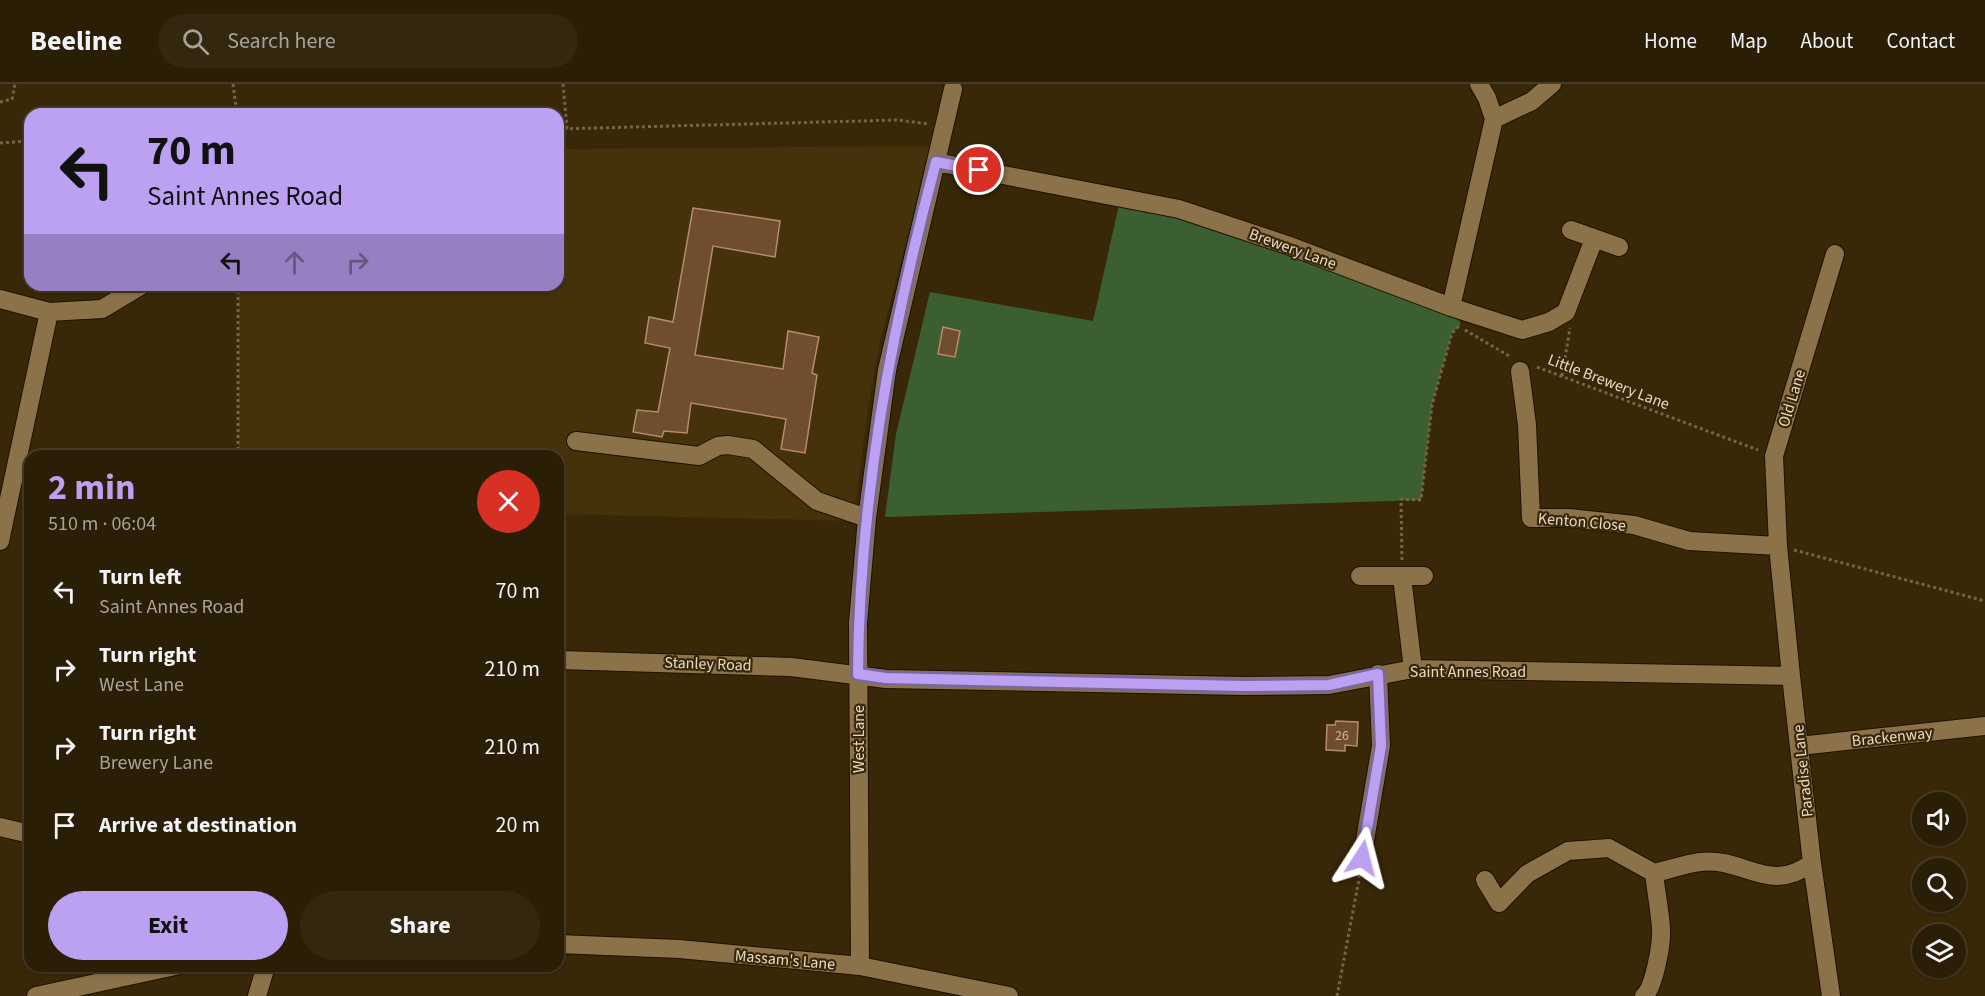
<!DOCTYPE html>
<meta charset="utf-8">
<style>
body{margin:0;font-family:"Source Sans 3",sans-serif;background:#332710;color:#f1f3f6;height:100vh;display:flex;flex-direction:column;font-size:22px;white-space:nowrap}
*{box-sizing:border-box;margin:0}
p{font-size:20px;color:#a6a29b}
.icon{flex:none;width:33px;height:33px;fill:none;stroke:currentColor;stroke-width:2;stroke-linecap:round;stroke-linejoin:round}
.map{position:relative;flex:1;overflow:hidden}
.sheet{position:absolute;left:24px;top:366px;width:540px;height:522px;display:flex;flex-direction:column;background:#2b1e06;border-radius:18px;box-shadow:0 2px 4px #0004,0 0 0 2px #473c28}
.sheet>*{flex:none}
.guide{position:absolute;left:24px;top:24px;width:540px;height:183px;border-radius:18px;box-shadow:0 2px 4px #0004,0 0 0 2px #473c28;background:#bca0f2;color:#111;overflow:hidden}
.buttons{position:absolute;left:1912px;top:708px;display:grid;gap:12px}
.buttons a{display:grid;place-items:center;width:54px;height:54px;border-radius:50%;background:#2b1e06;box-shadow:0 2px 4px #0004,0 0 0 2px #473c28;font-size:30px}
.pin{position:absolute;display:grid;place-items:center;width:51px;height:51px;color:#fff;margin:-26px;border:3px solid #fff;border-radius:50%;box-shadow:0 2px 6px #0007}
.me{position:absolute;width:66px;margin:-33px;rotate:9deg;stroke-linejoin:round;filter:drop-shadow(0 0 4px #0008)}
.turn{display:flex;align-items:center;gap:21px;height:126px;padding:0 24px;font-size:27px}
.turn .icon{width:78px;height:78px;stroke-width:2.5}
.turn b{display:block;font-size:42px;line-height:51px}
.lanes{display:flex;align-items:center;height:57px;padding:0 24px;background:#0003;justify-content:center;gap:30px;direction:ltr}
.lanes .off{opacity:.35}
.round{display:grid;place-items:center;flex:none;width:63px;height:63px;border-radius:32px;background:#332710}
.head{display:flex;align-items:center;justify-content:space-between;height:102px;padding:0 24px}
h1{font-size:36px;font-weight:700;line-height:45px;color:#bca0f2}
.action{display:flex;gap:12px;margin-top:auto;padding:12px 24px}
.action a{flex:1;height:69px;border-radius:36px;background:#bca0f2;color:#111;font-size:24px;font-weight:700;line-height:69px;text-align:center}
.action a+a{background:#332710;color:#f1f3f6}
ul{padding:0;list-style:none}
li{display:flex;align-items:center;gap:18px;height:78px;padding:0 24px}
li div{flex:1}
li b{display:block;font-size:22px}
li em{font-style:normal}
header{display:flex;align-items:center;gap:36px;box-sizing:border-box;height:84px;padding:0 30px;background:#2b1e06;border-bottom:2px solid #473c28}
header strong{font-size:28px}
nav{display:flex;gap:33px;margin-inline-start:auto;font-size:21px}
.search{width:420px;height:54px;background:#332710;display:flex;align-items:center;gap:15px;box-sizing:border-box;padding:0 21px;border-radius:33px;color:#a6a29b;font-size:22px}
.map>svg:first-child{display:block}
.built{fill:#45310a}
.green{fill:#3b5f30}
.building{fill:#714d2f;stroke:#b48c6d;stroke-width:1.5}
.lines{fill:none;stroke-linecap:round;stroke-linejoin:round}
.minor-casing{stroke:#1d1100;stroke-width:20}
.path{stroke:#746448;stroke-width:3;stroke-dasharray:3 3;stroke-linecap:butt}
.minor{stroke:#8b7249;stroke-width:18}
.route-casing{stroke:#7a689d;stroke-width:15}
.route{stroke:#bca0f2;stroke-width:10}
.labels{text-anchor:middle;stroke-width:4.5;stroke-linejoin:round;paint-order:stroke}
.number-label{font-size:14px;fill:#c9b59e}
.street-label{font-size:16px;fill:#e6d8c3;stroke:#392808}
</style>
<header>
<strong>Beeline</strong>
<div class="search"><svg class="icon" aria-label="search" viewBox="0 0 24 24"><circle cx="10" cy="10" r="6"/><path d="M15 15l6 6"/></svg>Search here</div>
<nav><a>Home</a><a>Map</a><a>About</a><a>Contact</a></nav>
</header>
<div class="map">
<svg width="1985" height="912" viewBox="0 0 1985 912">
<rect width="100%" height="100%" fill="#392808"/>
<path class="built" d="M931,62l-51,196 -11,61 -16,118 -295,-7v-58h-320v-171h320v-136z"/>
<path class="green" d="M1121,112l330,111 10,17 -9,9 -20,72 -11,95 -536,17 11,-83 34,-142 163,29z"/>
<path class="building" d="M693,124l87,13 -5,36 -62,-11 -18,109 88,14 5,-38 31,6 -7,36 5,2 -12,78 -24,-4 5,-30 -95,-16 -4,30 -23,-2 -2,6 -29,-5 4,-22 21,2 12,-64 -25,-5 4,-26 24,5z
M943,243l17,4 -5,26 -17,-3z
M1336,637l22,1 -1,24 -12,-1v6l-19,-1 1,-25h8z"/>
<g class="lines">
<g class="minor-casing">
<path id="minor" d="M1494,35l38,-18 20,-17
M936,78l243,47 108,36 164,62 71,23 27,-8 17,-10 28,-73
M1571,146l48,17
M0,215l49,13 53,-3 40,-24
M1451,223l43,-188 -7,-21 -8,-14
M1520,287l7,54 4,93h38l65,7 55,16 89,5
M576,357l123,15 19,-10 10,-1 25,4 64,52 50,17
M0,457l49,-229
M1360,492h64
M1402,493l11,92
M558,576l233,7 95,12 357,7 86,-1 84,-16 378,7
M1799,662l186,-20
M0,743l30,7
M1362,774l19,-112 -3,-72
M1654,789c15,-3 30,-9 46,-11 45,-5 68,33 112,1
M1485,796l14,23 28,-29 41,-23 41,-3 45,25c2,19 6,38 7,56 1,14 -7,59 -17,67
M558,860l121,5 181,17 149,30
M860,882l-2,-343 9,-105 20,-148 66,-281
M36,912l139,-30
M257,912l9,-30
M1831,912l-19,-133 -21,-187 -13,-130 -4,-90 61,-202"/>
</g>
<path class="path" d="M233,0l4,30
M563,0l4,45
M0,18l12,-3 3,-15
M558,45l340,-9 31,4
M0,59l30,-2
M1465,246l46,27
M1537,283l221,83
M1562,292l8,-48
M238,372v-171
M1794,466l191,51
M1402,476l-1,-61 20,1 11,-95 20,-72 7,-7
M1337,912l23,-122"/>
<use href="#minor" class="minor"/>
</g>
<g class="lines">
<g class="route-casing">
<path id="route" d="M979,86l-43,-8c-45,167 -77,339 -78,512l28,4 357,8 86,-1 49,-11 3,72 -19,112"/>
</g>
<use href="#route" class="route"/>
</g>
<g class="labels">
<g class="number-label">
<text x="1342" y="656">26</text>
</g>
<g class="street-label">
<text transform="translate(1293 164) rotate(20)" y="6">Brewery Lane</text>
<text transform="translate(1609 297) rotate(21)" y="6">Little Brewery Lane</text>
<text transform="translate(1791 314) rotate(-73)" y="6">Old Lane</text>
<text transform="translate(1582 437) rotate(5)" y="6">Kenton Close</text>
<text transform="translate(708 579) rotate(2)" y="6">Stanley Road</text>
<text x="1468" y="593">Saint Annes Road</text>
<text transform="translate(1892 652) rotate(-6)" y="6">Brackenway</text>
<text transform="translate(858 655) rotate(-90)" y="6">West Lane</text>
<text transform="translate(1802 687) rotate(-96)" y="6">Paradise Lane</text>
<text transform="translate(785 875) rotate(5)" y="6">Massam's Lane</text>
</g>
</g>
</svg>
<div class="buttons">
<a><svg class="icon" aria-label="sound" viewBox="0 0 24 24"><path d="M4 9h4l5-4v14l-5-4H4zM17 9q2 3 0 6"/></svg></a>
<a><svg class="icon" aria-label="search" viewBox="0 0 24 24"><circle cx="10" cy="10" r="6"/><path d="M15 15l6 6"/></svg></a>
<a><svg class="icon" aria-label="layers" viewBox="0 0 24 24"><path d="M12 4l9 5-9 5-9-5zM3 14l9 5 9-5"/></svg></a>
</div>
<div class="pin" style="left:979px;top:86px;background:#d93025"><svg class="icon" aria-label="arrive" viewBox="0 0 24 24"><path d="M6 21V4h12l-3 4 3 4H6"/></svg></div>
<svg class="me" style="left:1362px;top:774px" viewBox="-20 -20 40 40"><path d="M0-17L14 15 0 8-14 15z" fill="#bca0f2" stroke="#fff" stroke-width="4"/></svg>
<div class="guide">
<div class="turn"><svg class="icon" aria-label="left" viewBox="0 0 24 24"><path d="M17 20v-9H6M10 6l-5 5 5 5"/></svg><div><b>70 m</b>Saint Annes Road</div></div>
<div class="lanes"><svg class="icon" aria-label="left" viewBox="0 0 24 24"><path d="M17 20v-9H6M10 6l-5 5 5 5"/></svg><svg class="icon off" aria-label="ahead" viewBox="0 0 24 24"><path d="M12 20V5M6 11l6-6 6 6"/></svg><svg class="icon off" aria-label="right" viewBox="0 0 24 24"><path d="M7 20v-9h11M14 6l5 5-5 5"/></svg></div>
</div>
<section class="sheet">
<div class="head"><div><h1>2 min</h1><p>510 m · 06:04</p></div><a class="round" style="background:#d93025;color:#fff"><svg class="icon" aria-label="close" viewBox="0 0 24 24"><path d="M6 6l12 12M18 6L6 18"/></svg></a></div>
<ul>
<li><svg class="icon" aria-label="left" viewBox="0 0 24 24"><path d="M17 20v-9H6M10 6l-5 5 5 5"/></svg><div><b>Turn left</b><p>Saint Annes Road</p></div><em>70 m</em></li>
<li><svg class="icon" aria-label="right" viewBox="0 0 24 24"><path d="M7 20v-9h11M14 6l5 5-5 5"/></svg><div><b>Turn right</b><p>West Lane</p></div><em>210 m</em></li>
<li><svg class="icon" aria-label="right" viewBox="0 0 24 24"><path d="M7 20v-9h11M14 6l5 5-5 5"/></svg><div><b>Turn right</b><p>Brewery Lane</p></div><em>210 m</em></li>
<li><svg class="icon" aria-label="arrive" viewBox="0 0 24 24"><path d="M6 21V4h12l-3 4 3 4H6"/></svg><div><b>Arrive at destination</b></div><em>20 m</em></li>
</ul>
<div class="action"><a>Exit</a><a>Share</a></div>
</section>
</div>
